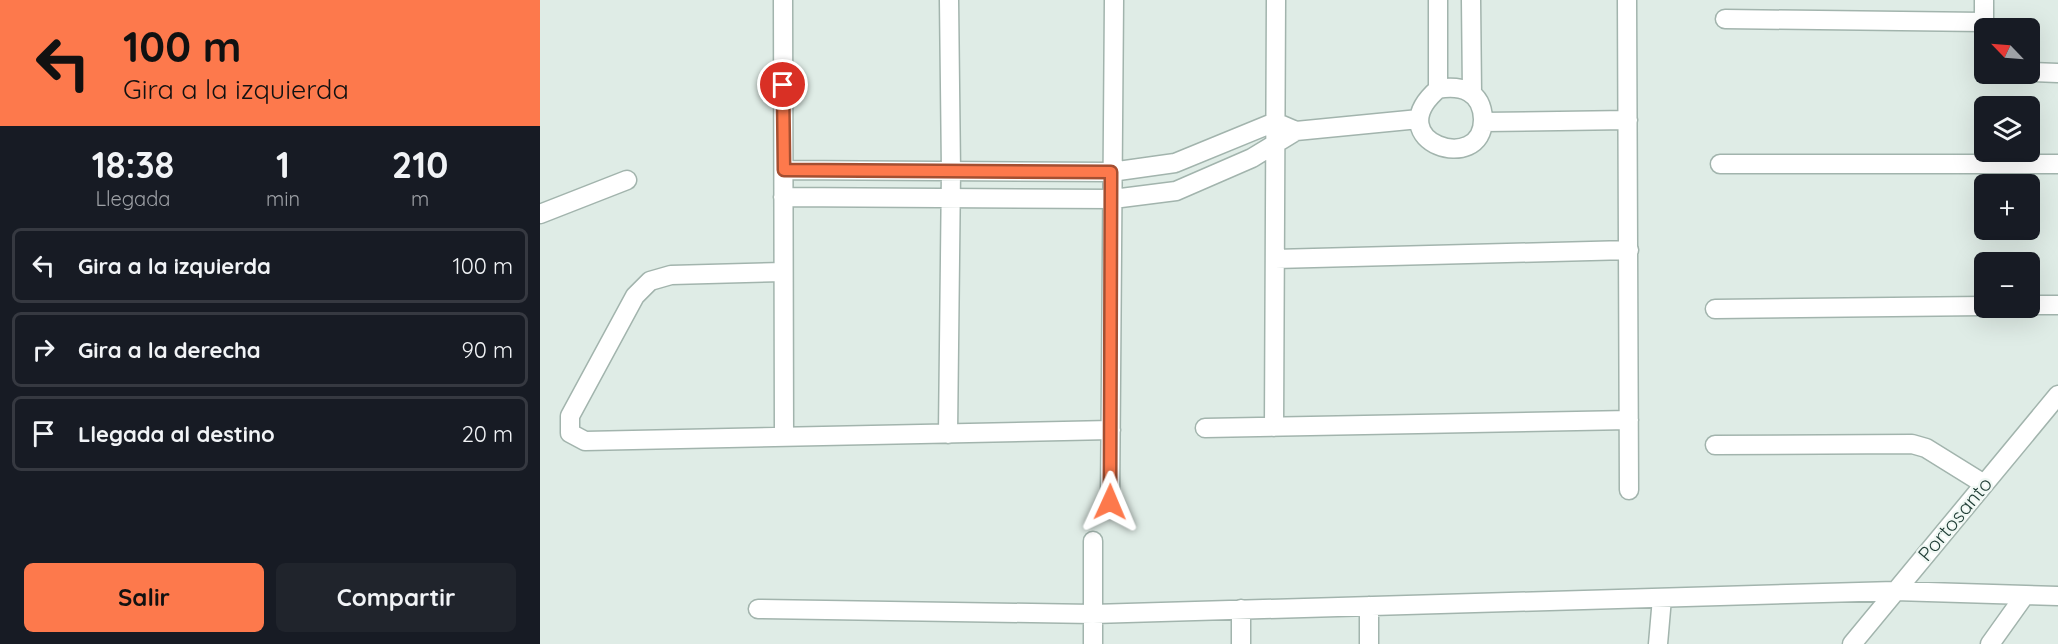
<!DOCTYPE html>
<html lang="es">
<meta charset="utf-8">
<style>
body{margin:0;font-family:Quicksand,sans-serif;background:#20242c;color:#f1f3f6;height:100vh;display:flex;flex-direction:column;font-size:22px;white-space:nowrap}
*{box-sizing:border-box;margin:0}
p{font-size:20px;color:#9ea1a6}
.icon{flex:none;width:33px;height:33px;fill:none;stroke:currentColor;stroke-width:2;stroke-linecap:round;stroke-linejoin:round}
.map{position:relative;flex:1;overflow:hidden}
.details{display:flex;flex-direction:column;background:#171b24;width:540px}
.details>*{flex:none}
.banner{background:#fd794c;color:#111;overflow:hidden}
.needle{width:39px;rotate:295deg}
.tools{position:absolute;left:1434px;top:18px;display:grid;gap:12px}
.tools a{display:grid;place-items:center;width:66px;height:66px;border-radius:9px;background:#171b24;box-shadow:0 6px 24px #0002;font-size:30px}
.pin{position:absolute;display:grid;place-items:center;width:51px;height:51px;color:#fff;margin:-26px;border:3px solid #fff;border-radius:50%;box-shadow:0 2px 6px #0007}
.me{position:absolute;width:66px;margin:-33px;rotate:1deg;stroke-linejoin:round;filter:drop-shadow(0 0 4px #0008)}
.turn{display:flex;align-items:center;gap:21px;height:126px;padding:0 24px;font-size:27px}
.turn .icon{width:78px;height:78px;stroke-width:2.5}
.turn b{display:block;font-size:42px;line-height:51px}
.eta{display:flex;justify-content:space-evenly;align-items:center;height:102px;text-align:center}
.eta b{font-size:36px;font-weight:700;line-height:42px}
.primary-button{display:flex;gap:12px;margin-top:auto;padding:12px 24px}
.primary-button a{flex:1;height:69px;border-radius:9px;background:#fd794c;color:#111;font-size:24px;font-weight:700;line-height:69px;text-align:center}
.primary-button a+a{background:#20242c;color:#f1f3f6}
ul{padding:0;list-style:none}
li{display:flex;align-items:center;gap:18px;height:75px;margin:0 12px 9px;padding:0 12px;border:3px solid #363941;border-radius:9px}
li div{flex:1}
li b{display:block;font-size:22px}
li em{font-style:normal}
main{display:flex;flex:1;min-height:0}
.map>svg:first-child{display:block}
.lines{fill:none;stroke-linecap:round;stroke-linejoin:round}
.minor-casing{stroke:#a2b4ad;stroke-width:21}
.minor{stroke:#fff;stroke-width:18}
.route-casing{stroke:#a44f31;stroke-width:15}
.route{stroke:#fd794c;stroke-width:10}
.labels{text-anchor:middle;stroke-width:4.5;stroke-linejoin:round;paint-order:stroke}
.street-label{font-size:20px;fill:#1f3d35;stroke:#f0f8f4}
</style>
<main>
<section class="details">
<div class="banner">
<div class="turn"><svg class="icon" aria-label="left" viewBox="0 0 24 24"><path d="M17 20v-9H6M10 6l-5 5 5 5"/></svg><div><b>100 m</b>Gira a la izquierda</div></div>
</div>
<div class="eta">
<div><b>18:38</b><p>Llegada</p></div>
<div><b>1</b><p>min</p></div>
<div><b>210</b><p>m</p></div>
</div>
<ul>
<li><svg class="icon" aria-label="left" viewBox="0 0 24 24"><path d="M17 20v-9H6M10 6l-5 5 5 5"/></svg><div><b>Gira a la izquierda</b></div><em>100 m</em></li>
<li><svg class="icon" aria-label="right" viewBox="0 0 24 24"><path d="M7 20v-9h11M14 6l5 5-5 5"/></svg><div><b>Gira a la derecha</b></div><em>90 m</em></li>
<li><svg class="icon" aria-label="arrive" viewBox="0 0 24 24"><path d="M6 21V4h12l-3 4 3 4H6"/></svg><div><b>Llegada al destino</b></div><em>20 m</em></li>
</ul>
<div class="primary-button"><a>Salir</a><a>Compartir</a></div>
</section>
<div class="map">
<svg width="1518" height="644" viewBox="0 0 1518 644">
<rect width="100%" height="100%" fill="#dfece6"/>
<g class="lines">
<g class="minor-casing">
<path id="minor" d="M243,0l1,437
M898,0v89c-61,53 46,87 45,30 -1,-28 -22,-34 -45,-30
M931,0l1,93
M1087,0l2,490
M1444,0v29
M1185,19l258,3
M1490,72l28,1
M943,122l145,-2
M1180,164h338
M244,170l327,2 64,-9 100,-41 21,9
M243,197l330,2 63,-8 76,-33 44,-27 123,-12
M0,214l87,-34
M735,259l354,-9
M243,272l-112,3 -21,6 -15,15 -65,120v17l15,8 526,-11
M1490,305h28
M1175,309l269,-3
M734,427l2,-427
M665,428l424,-8
M408,434l3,-263 -2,-171
M1175,445l197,-1 14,4 58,36
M570,503l4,-503
M218,609l335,5 802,-23 163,5
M553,644v-103
M701,644v-35
M829,644v-38
M1118,644l4,-46
M1312,644l206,-249
M1450,644l35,-49"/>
</g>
<use href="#minor" class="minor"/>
</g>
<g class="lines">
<g class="route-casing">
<path id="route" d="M243,85l1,85 327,2 -1,330"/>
</g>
<use href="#route" class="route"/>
</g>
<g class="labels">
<g class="street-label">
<text transform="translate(1415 519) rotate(-50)" y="7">Portosanto</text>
</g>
</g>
</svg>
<div class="tools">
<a><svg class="needle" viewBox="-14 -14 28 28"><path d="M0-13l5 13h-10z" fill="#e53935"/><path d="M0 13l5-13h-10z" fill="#9ea1a6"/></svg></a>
<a><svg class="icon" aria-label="layers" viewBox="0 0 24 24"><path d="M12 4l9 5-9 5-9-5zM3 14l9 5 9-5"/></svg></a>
<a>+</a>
<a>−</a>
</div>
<div class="pin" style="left:243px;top:85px;background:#d93025"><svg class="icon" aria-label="arrive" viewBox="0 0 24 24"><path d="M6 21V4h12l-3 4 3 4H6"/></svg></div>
<svg class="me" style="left:570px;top:502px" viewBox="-20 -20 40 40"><path d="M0-17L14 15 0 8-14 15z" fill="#fd794c" stroke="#fff" stroke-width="4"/></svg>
</div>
</main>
